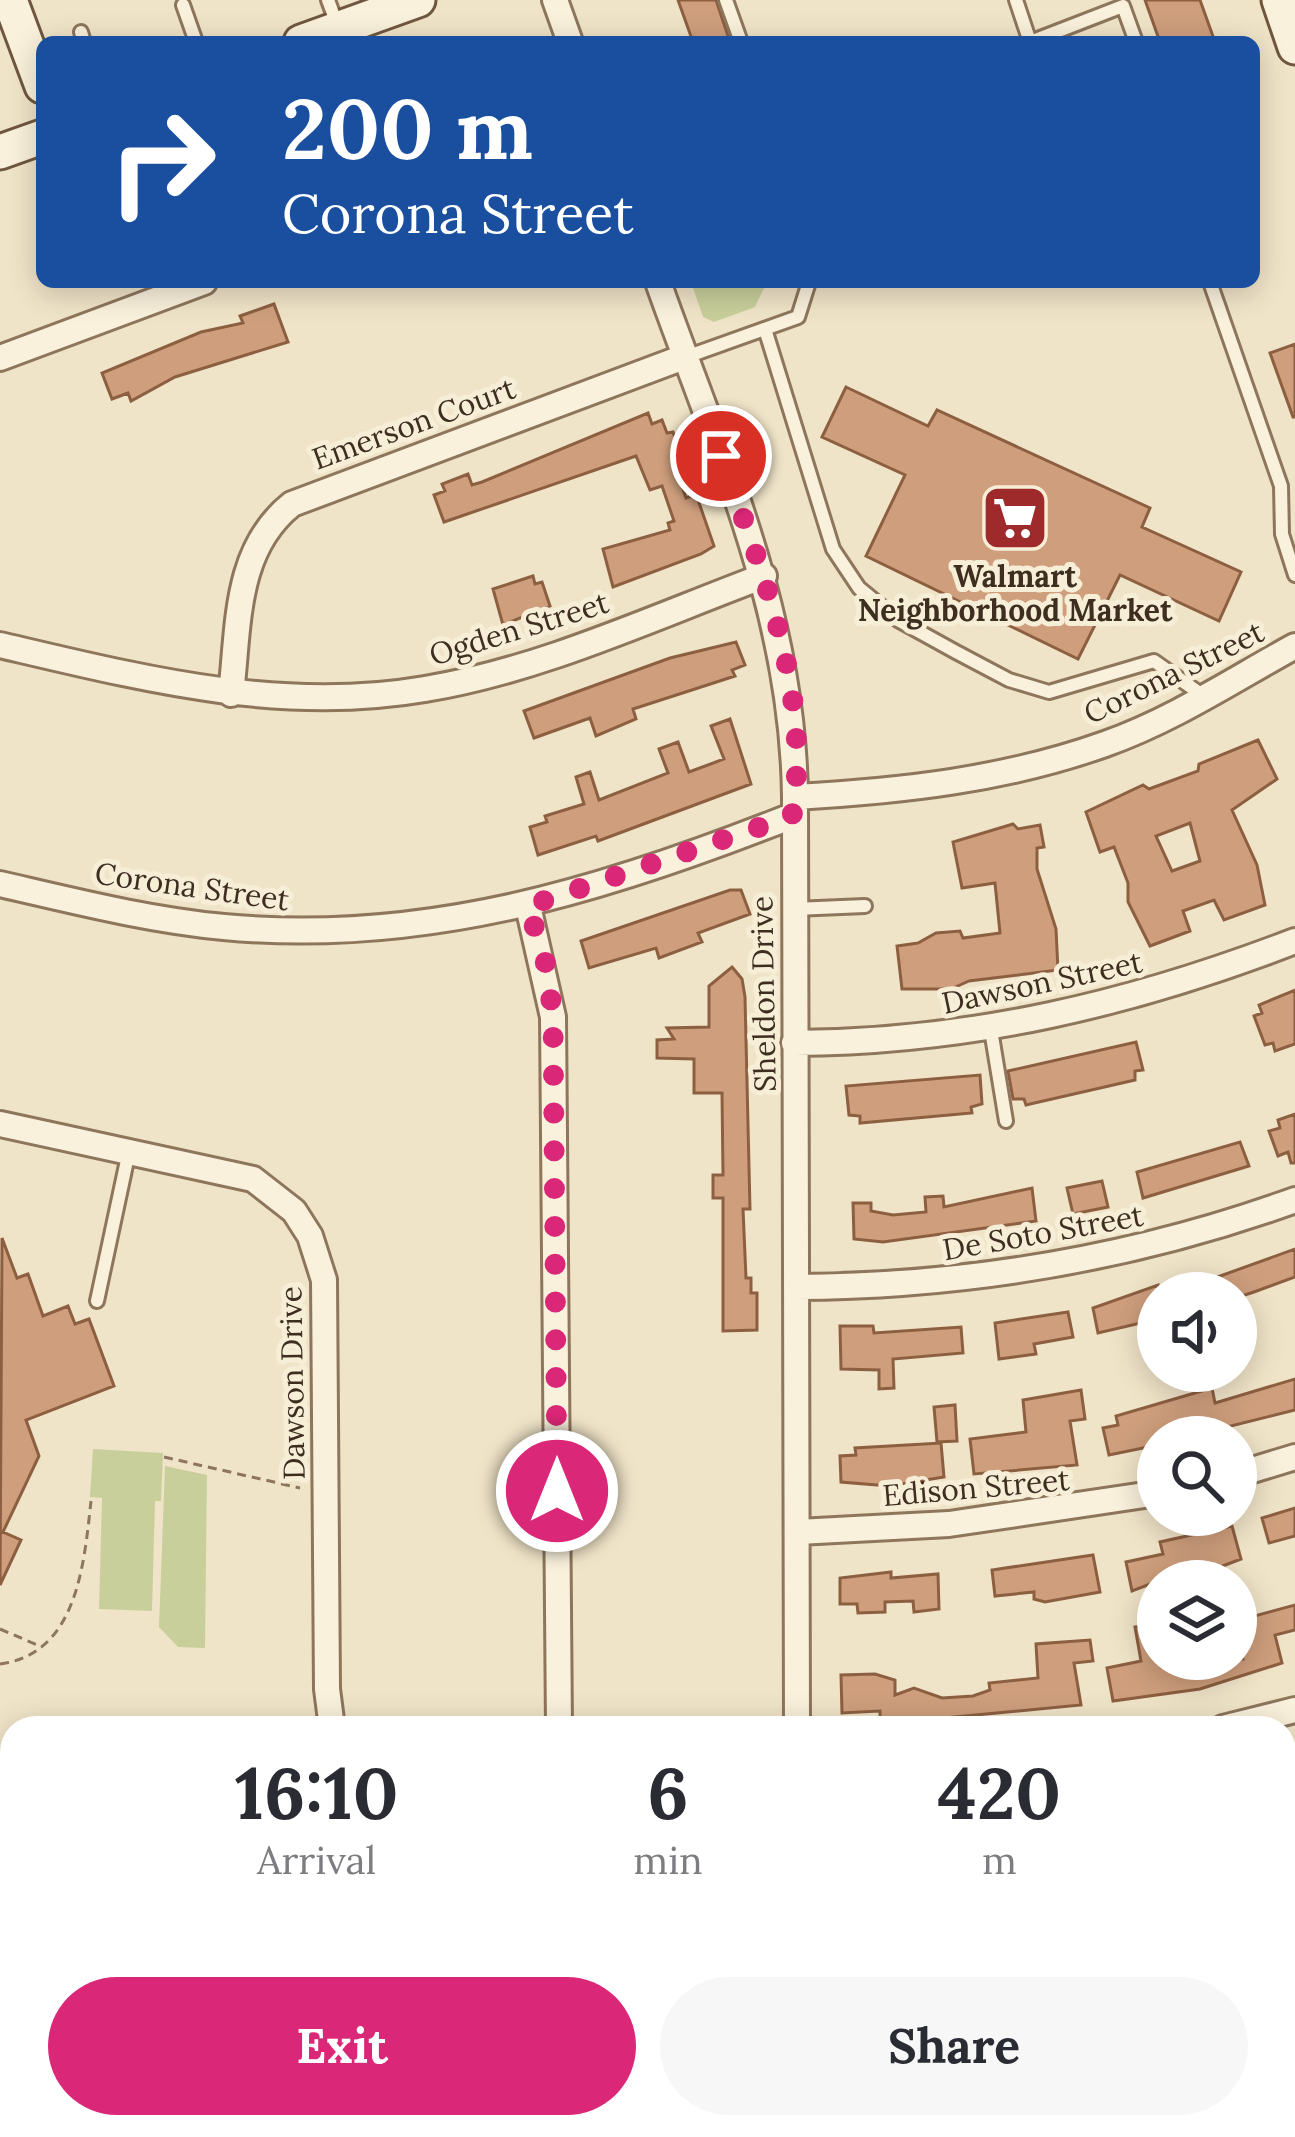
<!DOCTYPE html>
<style>
body{margin:0;font-family:Lora,serif;background:#f7f7f7;color:#2b2b33;height:100vh;display:flex;flex-direction:column;font-size:45px;white-space:nowrap}
*{box-sizing:border-box;margin:0}
p{font-size:39px;color:#7c7c81}
.icon{flex:none;width:66px;height:66px;fill:none;stroke:currentColor;stroke-width:2;stroke-linecap:round;stroke-linejoin:round}
.map{position:relative;flex:1;overflow:hidden}
.drawer{position:absolute;left:0px;top:1716px;width:1296px;height:423px;display:flex;flex-direction:column;background:#fff;border-radius:36px 36px 0 0;box-shadow:0 6px 30px #0003}
.drawer>*{flex:none}
.guide{position:absolute;left:36px;top:36px;width:1224px;height:252px;border-radius:18px;box-shadow:0 6px 30px #0003;background:#1a4fa0;color:#fff;overflow:hidden}
.tools{position:absolute;left:1137px;top:1272px;display:grid;gap:24px}
.tools a{display:grid;place-items:center;width:120px;height:120px;border-radius:50%;background:#fff;box-shadow:0 6px 30px #0003;font-size:60px}
.pin{position:absolute;display:grid;place-items:center;width:102px;height:102px;color:#fff;margin:-51px;border:6px solid #fff;border-radius:50%;box-shadow:0 3px 12px #0007}
.me{position:absolute;width:132px;margin:-66px;rotate:0deg;stroke-linejoin:round;filter:drop-shadow(0 0 9px #0008)}
.turn{display:flex;align-items:center;gap:42px;height:252px;padding:0 48px;font-size:54px}
.turn .icon{width:156px;height:156px;stroke-width:2.5}
.turn b{display:block;font-size:84px;line-height:102px}
.eta{display:flex;justify-content:space-evenly;align-items:center;height:204px;text-align:center}
.eta b{font-size:72px;font-weight:700;line-height:84px}
.action{display:flex;gap:24px;margin-top:auto;padding:24px 48px}
.action a{flex:1;height:138px;border-radius:72px;background:#db2777;color:#fff;font-size:48px;font-weight:700;line-height:138px;text-align:center}
.action a+a{background:#f7f7f7;color:#2b2b33}
.map>svg:first-child{display:block}
.green{fill:#c9cf9b}
.building{fill:#cf9f7d;stroke:#8d5f41;stroke-width:3;fill-rule:evenodd}
.lines{fill:none;stroke-linecap:round;stroke-linejoin:round}
.lane-casing{stroke:#8d765c;stroke-width:18}
.street-casing{stroke:#8d765c;stroke-width:30}
.secondary-casing{stroke:#6f573f;stroke-width:39}
.path{stroke:#8d765c;stroke-width:3;stroke-dasharray:9 6;stroke-linecap:butt}
.lane{stroke:#faf1dc;stroke-width:12}
.street{stroke:#faf1dc;stroke-width:24}
.secondary{stroke:#faf1dc;stroke-width:33}
.route{stroke:#db2777;stroke-width:21;stroke-dasharray:0 37.8}
.labels{text-anchor:middle;stroke-width:10;stroke-linejoin:round;paint-order:stroke}
.street-label{font-size:30px;fill:#3d2e20;stroke:#f7eed8}
.poi-label{font-size:30px;font-weight:bold;fill:#3d2e20;stroke:#f7eed8}
</style>
<div class="map">
<svg width="1295" height="2137" viewBox="0 0 1295 2137">
<rect width="100%" height="100%" fill="#f0e4c8"/>
<path class="green" d="M691,282h76l-12,25 -41,15 -11,-5z
M93,1449l70,4 -2,48h-6l-3,110 -53,-2 3,-111 -12,-1z
M165,1466l42,9 -2,173 -27,-1 -19,-20z"/>
<path class="building" d="M678,0h38l14,42h-37z
M1145,0h55l15,42h-55z
M274,304l14,38 -113,35 -44,24 -3,-8 -16,6 -10,-26 99,-41 42,-9 -3,-7z
M1295,344v73h-2l-23,-64z
M846,387l82,39 9,-16 213,98 -8,19 99,45 -22,49 -99,-46 -42,84 -212,-103 39,-81 -83,-38z
M648,413l4,11 10,-4 5,13 6,-1 11,31 -9,3 11,32 10,-4 18,52 -13,8 -88,33 -10,-38 67,-19 -2,-7 6,-2 -12,-35 -12,4 -14,-34 -192,66 -10,-27 11,-4 -3,-7 26,-10 4,11 10,-3z
M533,576l2,8 7,-2 8,24 -47,19 -10,-36z
M736,642l9,23 -13,5 3,6 -102,33 3,10 -40,17 -6,-18 -56,20 -10,-27 146,-53z
M730,719l21,65 -153,57 -2,-5 -58,19 -8,-28 17,-5 -2,-6 39,-12 -8,-27 14,-5 9,28 69,-27 -9,-24 19,-7 11,30 35,-13 -13,-33z
M1258,740l19,39 -45,31 25,55 8,40 -41,15 -10,-20 -31,11 7,20 -40,15 -22,-44v-19l-14,-36 -14,5 -14,-40 57,-27 6,4 49,-18 1,-7zM1190,823l10,38 -28,10 -16,-35z
M1013,824l5,5 22,-4 4,22 -7,1v21l19,60 2,41 -89,11 -18,8h-49l-5,-43 21,-3 18,-10 24,-2 3,7 37,-5 -5,-50 -33,5 -9,-46z
M730,890h11l9,24 -52,19 4,9 -43,16 -3,-10 -67,20 -8,-27z
M732,967l10,12 3,18 5,212h-7l3,69h5v15h6v37l-34,1v-133h-10v-23h10l-1,-82h-28v-34l-37,-1v-18l17,-1 -7,-11 42,-1v-41z
M1295,990v54l-20,7 -2,-8 -8,2 -11,-29 8,-3 -3,-8z
M1136,1042l7,28 -8,1v9l-109,25 -2,-6h-11l-5,-28z
M980,1075l2,29 -11,3 1,6 -112,10v-7l-11,-1 -3,-29z
M1295,1114v49h-4l-3,-11 -10,4 -9,-25 11,-3 -2,-8z
M1240,1142l9,24 -106,32 -6,-26z
M1102,1181l6,26 -35,7 -6,-26z
M1032,1188l4,33 -153,21 -29,-3 -1,-36h18v8l22,4 33,-3 -1,-15 18,-1 1,11z
M2,1238l15,40 11,-4 15,42 25,-10 7,18 14,-5 25,67 -88,34 13,36 -36,76 18,8 -21,45z
M1295,1249v28l-41,15 -18,6v-5h-63z
M1158,1285v34l-60,14 -5,-25z
M1068,1312l5,25 -39,7 2,10 -37,5 -4,-36z
M840,1326h33l1,7 87,-6 2,26 -70,6 1,29 -15,1v-19l-38,-1z
M1295,1379v31l-88,22 -3,-11 -43,10 -3,14 -49,10 -6,-27 15,-3 -2,-9 96,-28 3,15z
M1081,1390l4,29 -15,2 7,44 -103,9 -4,-35 56,-7 -3,-32z
M955,1405l2,36 -20,1 -3,-35z
M941,1443l3,34 -55,9 -48,-4 -1,-26 16,-1 -1,-7z
M1295,1508v28l-26,7 -7,-25z
M1232,1526l9,33 -57,22h-26l-26,10 -6,-29 37,-8 -3,-12z
M1093,1555l7,37 -55,10 -11,-3v-7l-39,4 -3,-26z
M891,1572v6l47,-4 1,35 -25,3 -1,-11 -28,1v10l-27,1 -1,-9h-17v-26z
M1295,1605v25l-20,5 7,28 -82,26 -87,12 -6,-33 34,-7 -6,-34 21,-3 2,35h85l-7,-38z
M1090,1640l3,21 -19,2 7,42 -201,19v-13l-38,2 -1,-38 34,-1 20,6v15l19,-7 28,10 31,-2 17,-6 -1,-7 49,-5 -2,-34z"/>
<g class="lines">
<g class="lane-casing">
<path id="lane" d="M328,0l10,27
M726,0l15,42
M1016,0l13,39
M183,5l13,37
M81,32l3,10
M1030,42l93,-36 13,36
M1210,282l71,204 1,48 13,41
M765,329l68,220 26,39 39,32 58,32 53,28 40,12 105,-31 51,36
M686,357l112,-40 11,-35
M794,909l71,-3
M991,1030l15,91
M97,1301l32,-150"/>
</g>
<g class="street-casing">
<path id="street" d="M555,0l15,42
M658,282c61,172 135,329 137,515l2,931
M0,358l204,-76
M0,645c141,33 280,69 425,44 116,-19 229,-72 339,-113
M231,694c8,-68 3,-144 61,-190l392,-147
M795,797c106,-6 209,-17 310,-53 68,-24 128,-64 190,-98
M0,884c74,17 149,36 224,43 201,19 384,-38 568,-111
M528,906l25,111 6,711
M794,1043c177,-1 337,-39 501,-102
M0,1124l253,55 41,32 16,25 14,44 3,409 5,39
M796,1287c172,-1 336,-28 499,-87
M1236,1475l59,-18
M798,1532l151,-8 209,-31
M1223,1728l72,-18
M0,1844l12,3
M1284,1962l11,-3
M0,2083l12,3
M848,2127l4,10
M1120,2127l3,10"/>
</g>
<g class="secondary-casing">
<path id="secondary" d="M10,0l32,86
M1279,0l16,47
M301,42l117,-42
M0,152l42,-15"/>
</g>
<path class="path" d="M164,1457l136,31
M0,1629l42,18
M0,1664c77,-10 84,-99 91,-163"/>
<use href="#lane" class="lane"/>
<use href="#street" class="street"/>
<use href="#secondary" class="secondary"/>
</g>
<g class="lines">
<path class="route" d="M557,1491l-4,-474 -6,-49 -19,-62 264,-90c21,-121 -31,-248 -71,-360"/>
</g>
<defs>
<g id="supermarket-square" transform="scale(3.45)"><rect x="-9" y="-9" width="18" height="18" rx="4" fill="#9e2a2b" stroke="#f7eed8"/><path d="M-6-5.5h2.5l.6 2H6L4.5 2H-2.5L-4.4-4H-6ZM-1.5 3.2a1.3 1.3 0 1 0 .1 0ZM3 3.2a1.3 1.3 0 1 0 .1 0Z" fill="#fff"/></g>
</defs>
<g fill-rule="evenodd">
<use href="#supermarket-square" x="1015" y="518"/>
</g>
<g class="labels">
<g class="street-label">
<text transform="translate(414 424) rotate(-20)" y="10">Emerson Court</text>
<text transform="translate(519 629) rotate(-17)" y="10">Ogden Street</text>
<text transform="translate(1174 673) rotate(-26)" y="10">Corona Street</text>
<text transform="translate(192 887) rotate(8)" y="10">Corona Street</text>
<text transform="translate(1042 983) rotate(-12)" y="10">Dawson Street</text>
<text transform="translate(764 994) rotate(-91)" y="10">Sheldon Drive</text>
<text transform="translate(1043 1233) rotate(-10)" y="10">De Soto Street</text>
<text transform="translate(293 1383) rotate(-91)" y="10">Dawson Drive</text>
<text transform="translate(976 1488) rotate(-5)" y="10">Edison Street</text>
</g>
<g class="poi-label">
<text x="1015" y="587">Walmart<tspan x="1015" dy="34">Neighborhood Market</tspan></text>
</g>
</g>
</svg>
<div class="tools">
<a><svg class="icon" aria-label="sound" viewBox="0 0 24 24"><path d="M4 9h4l5-4v14l-5-4H4zM17 9q2 3 0 6"/></svg></a>
<a><svg class="icon" aria-label="search" viewBox="0 0 24 24"><circle cx="10" cy="10" r="6"/><path d="M15 15l6 6"/></svg></a>
<a><svg class="icon" aria-label="layers" viewBox="0 0 24 24"><path d="M12 4l9 5-9 5-9-5zM3 14l9 5 9-5"/></svg></a>
</div>
<div class="pin" style="left:721px;top:456px;background:#d93025"><svg class="icon" aria-label="arrive" viewBox="0 0 24 24"><path d="M6 21V4h12l-3 4 3 4H6"/></svg></div>
<svg class="me" style="left:557px;top:1491px" viewBox="-20 -20 40 40"><circle r="17" fill="#db2777" stroke="#fff" stroke-width="3"/><path d="M0-11L8 9 0 5-8 9z" fill="#fff"/></svg>
<div class="guide">
<div class="turn"><svg class="icon" aria-label="right" viewBox="0 0 24 24"><path d="M7 20v-9h11M14 6l5 5-5 5"/></svg><div><b>200 m</b>Corona Street</div></div>
</div>
<section class="drawer">
<div class="eta">
<div><b>16:10</b><p>Arrival</p></div>
<div><b>6</b><p>min</p></div>
<div><b>420</b><p>m</p></div>
</div>
<div class="action"><a>Exit</a><a>Share</a></div>
</section>
</div>
